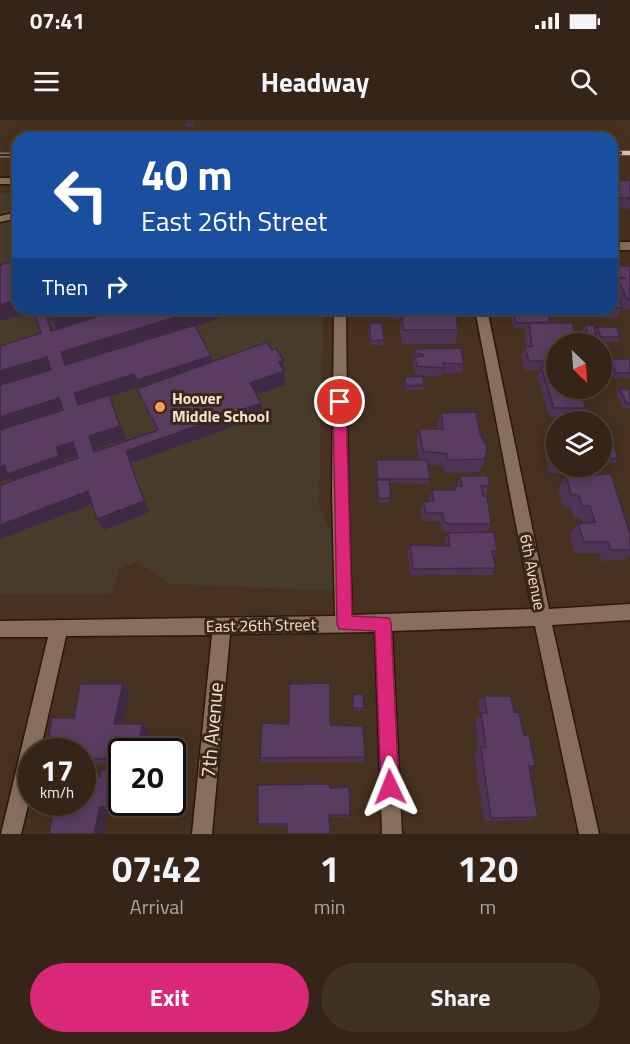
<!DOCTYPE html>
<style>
body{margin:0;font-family:"Titillium Web",sans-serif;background:#403125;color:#f1f3f6;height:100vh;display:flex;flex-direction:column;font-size:22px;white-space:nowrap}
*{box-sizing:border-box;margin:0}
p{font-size:20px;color:#aaa5a2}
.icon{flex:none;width:33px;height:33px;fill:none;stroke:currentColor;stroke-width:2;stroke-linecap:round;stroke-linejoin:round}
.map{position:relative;height:714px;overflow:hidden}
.drawer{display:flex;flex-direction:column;background:#352518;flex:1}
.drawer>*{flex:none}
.hud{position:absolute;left:12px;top:12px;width:606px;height:183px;border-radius:18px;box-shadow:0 3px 15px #0003,0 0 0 2px #4f4237;background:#1a4fa0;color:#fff;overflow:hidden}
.needle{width:39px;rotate:155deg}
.controls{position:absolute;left:546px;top:213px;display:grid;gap:12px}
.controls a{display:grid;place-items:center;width:66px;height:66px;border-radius:50%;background:#352518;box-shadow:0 3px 15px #0003,0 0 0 2px #4f4237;font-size:30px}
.speed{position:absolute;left:18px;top:618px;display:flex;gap:12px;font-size:30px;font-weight:700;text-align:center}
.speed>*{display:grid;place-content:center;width:78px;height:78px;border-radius:50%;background:#352518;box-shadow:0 3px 15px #0003,0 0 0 2px #4f4237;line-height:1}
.speed small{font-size:15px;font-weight:400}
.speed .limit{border:3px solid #111;border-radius:9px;background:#fff;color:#111}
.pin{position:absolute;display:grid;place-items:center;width:51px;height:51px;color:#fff;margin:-26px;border:3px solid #fff;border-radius:50%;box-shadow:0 2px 6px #0007}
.me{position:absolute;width:66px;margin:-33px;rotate:358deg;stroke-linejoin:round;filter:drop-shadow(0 0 4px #0008)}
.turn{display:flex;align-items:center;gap:21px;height:126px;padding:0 30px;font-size:27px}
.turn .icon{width:78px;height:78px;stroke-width:2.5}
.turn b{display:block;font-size:42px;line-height:51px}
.then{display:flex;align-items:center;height:57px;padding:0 30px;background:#0003;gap:12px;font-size:22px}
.eta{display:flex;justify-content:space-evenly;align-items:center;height:102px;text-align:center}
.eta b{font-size:36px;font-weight:700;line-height:42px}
.primary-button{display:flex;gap:12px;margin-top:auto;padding:12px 30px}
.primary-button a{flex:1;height:69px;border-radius:36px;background:#db2777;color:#fff;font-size:24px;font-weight:700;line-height:69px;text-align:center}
.primary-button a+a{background:#403125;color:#f1f3f6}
.status{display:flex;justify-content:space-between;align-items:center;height:42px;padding:0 30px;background:#352518;direction:ltr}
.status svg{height:16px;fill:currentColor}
header{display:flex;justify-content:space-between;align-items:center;height:78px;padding:0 30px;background:#352518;font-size:27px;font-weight:700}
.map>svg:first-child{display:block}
.education{fill:#473c2c}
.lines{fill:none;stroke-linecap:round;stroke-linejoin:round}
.minor-casing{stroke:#2c1808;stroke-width:3}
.minor{fill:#886f5d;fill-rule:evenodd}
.rail-casing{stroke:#d3c4b8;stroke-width:4.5}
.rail{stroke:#3c2716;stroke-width:3;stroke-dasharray:10;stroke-linecap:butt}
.wall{fill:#4d3453;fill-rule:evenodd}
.shaded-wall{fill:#3f2a44}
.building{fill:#5a3c61;stroke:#3f2a44;stroke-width:1.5}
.route{fill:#db2777;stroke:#8e194d;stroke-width:1.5}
.poi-dot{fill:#fe9c57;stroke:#3c2716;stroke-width:2}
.labels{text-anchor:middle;stroke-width:6;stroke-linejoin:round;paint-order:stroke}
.poi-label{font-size:16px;font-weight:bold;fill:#f0e2d7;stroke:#3c2716;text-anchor:start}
.street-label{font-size:16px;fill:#f0e2d7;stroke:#3c2716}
.near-street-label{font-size:20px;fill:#f0e2d7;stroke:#3c2716}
</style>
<div class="status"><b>07:41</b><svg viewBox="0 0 49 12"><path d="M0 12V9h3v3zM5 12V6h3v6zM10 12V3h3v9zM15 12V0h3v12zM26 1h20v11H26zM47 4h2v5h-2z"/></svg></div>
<header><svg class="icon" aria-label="menu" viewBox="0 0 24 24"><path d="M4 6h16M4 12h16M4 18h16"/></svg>Headway<svg class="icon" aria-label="search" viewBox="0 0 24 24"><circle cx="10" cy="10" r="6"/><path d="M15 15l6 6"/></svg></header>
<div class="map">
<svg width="630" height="714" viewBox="0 0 630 714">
<rect width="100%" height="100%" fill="#473120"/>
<path class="education" d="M0,73h18v116h305l-4,197 17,38 2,47 -169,-7 -31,-23 -18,8 -9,25h-111z"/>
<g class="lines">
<g class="minor-casing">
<path id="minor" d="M0,58h18v6h-18z
M18,92v6l-18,4v-6z
M612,122h18v8h-18z
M334,189h12l2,185 4,121 180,-6 -57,-300h12l62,300 81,-5v16l-78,5 47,209h-20l-44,-208 -143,5 10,203h-20l-7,-202 -145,2 -18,200h-20l20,-199 -146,1 -26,116h-8v37l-11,45h-20l47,-197h-48v-16l335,-5 -3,-122z"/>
</g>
<use href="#minor" class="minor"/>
<g class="rail-casing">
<path id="rail" d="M612,33h18
M0,35h18"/>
</g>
<use href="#rail" class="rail"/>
</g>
<path class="wall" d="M186,0h8l-1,7h-6z
M630,60v29l-18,-1v-27z
M0,145l18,44h28l7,21 4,-1 -5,-10h166l-22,7 15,30 1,6 60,-12 11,10 2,25 -28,10 4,8 2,13 -132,47 18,49 -45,18 -7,-11 -5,-15 -92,36v-55l12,-4 -1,-3 30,-145 -7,-21 -32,9 -2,-3zM139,267v1l-2,1 5,13 14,28 -60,21 -1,-2 31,-10 -17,-42zM77,335l1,3 -13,4 -1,-2z
M615,146h15v44v-1h-8l-5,9h-15l-2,-6 -15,-3h27v-27l2,5 1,-1 -3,-6v-8z
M390,189h65l3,21 -3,14h-53l-2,-14 2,-11h-10z
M511,189l39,13 25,13 -2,3 -17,6v44l30,20 -6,9 -30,1 -13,-42 3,-6h-15l-4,-14 4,-9h2l-2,-15 2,-4h-13l-4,-16z
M369,203l15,17 -1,5h-13l-2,-17z
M585,205l10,5 2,-3 23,10 -2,4 -19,1 -3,-7 -2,4h-9l-3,-9z
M414,229l50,15 -3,9h-19l-1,4 -26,-2 -2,-9 1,-3 -1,-1v-3z
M610,239l20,1v18h-17l-6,-14z
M405,257l19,8 -1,5h-18l-1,-8z
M620,269h10v19h-7l-6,-14z
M441,293l44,46 -5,13 -36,1 -1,-7 -15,-2 2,15 -1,5 -40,-1 2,15 -1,4 -12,1 -2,-19 1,-4 -1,-15v-5h43l-3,-18 3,-13h19l-1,-3z
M554,302h2v44h46v-25l16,18 -3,4h-11l1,2 -6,8h-49l-4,-12 3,-5 -2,-6 5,-9 -3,-10z
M460,356l29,10 -3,9h-4l9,29 -4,8h-41l-4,-2 -2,-9h-17l-2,-11 2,-8 7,-1 -1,-3 3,-8h21l2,-4h2v-2z
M566,356l64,58v21l-5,5 -24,1 -2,-8h-24l-6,-18 9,-11h5l-2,-6h-7l-3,-11h-8l-5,-19z
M448,413l49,18 -3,7 2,10 -4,7 -81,1 -4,-24 3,-7h36l-1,-5z
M123,564l7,7 -7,33h19l7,5 -3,23h-24v11l-40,1v-12l-14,-5h-10l-10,-5 26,-24z
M353,574l11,14 -1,2h-10z
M484,576l30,16 21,54 -6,2 9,49 -9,3 -45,1 -10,-68 5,-4 -4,-30 5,-5 -2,-12z
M289,604l41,1 35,32 -2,5 -101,1 -2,-5z
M82,657l56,33h-30l-53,-8z
M330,668l20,27 -1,2h-20l-42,9h-26l-3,-2z"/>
<path class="shaded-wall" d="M18,180v9h18l1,2 -35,10 -2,-3v-13z
M44,189h2l11,36 -6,-14z
M86,189h47l-74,24 -7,-14z
M202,189h15l1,10 -150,47 -3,-1 -4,-13z
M224,189h16l-15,5z
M211,236l3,14 -73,24 -4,-14z
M47,237l7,13 -54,17v-16z
M283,240l2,25 -33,11 -2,-13 29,-21z
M134,254l5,13 -30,10 17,42 -31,10 5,15 -6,-12 -20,-59z
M59,278l7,13 -66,22v-16z
M261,283l2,13 -132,47 18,49 -45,18 -7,-11 29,-68z
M73,322l7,12 -16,6 2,9 -49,17 -6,-8 -11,4v-15z
M88,371l7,12 -95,36v-14z
M123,564l7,7 -8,39 -8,-6z
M142,604l7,5 -3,23h-8z
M131,682h8l-1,8 -8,-3z
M100,687l8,3 -4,24h-10z"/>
<path class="building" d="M186,0h7l-1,2h-6z
M630,60v18h-14l-4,-8v-9z
M18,140v40l-18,5v-40z
M615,146h15v33h-3l-9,-20 8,-1h-5z
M612,162l10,26h-10z
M33,189h11l7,22 72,-22h79l-141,43 4,13 130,-40 16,31 -74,24 -3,-6 -60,19 4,12 31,-10 11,31 -31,10 5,16 64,-22 -21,-41 130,-47 5,8 4,-2 7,12 -4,2 5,9 -34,12 11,20 -135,48 18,50 -47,18 -9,-28 -88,34v-40l78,-27 -5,-16 -17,5 3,9 -52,18 -2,-9 -5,2v-37l63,-20 -4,-12 -59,19v-32l51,-15 -4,-13 -47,14v-25l41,-13z
M49,189h37l-34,10z
M427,189h28l3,21h-54l-2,-14h18l-1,-6h8z
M512,189h34l4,13 -34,1z
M369,203h13l2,17 -13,1z
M529,203h43l3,12 -8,-1 1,5 9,-1 2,6h-23v17h-27l-4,-14 7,-1z
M585,205h9l2,9h-8z
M597,207h19l4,10h-19z
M461,228l3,16 -21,-1 1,5 -27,-2 -2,-9 8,-1 -1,-2 -7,-1 -1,-4z
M610,239h20v14h-14z
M556,246v22h23l7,20h-32l-13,-41z
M423,256l1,9 -18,1 -1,-9z
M620,269h10v14h-4z
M476,292l4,22 7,13 -2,12 -37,1 -1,-6 -24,-3 -4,-22h24l-2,-16z
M554,302h2v10z
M612,320l6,19h-15l-1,-5v-13z
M552,321h4v24h-1l-4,-13 4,-1z
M602,334l3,11h-3z
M376,340h51l3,19h-52z
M611,354l19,60v16h-19l-3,-8h-24l-6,-18 17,-2 -5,-16h-8l-3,-11h-8l-5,-19z
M460,356h28l1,10h-8l2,10h4l4,28h-42l-5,-2 -1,-9h-17l-3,-11 11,-1 -2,-11h23v-4h7z
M376,360h13l2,18 -12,1z
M494,412l3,19h-5l4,17 -83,1 -3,-24 40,1 -2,-13z
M330,563v42l33,1 2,31 -105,1 2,-35 27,1v-40z
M80,564h43l-9,40h28l-4,28h-16v7h-40v-7h-15l2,-10h-21l4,-24h22z
M353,574h10l1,14h-11z
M484,576h27l3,16h5l5,23h5l6,31h-6l9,51 -47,1 -10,-70 5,-1 -5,-34h6z
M101,650h21v32h9l-1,5h-30l-6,27h-45l6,-32h27v-25h18z
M330,664v4l19,-1 1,28h-21l1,19h-43v-10h-29v-39z"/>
<path class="route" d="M340,277l6,5 6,214 37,2 2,5 8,164 -3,7 -6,2 -7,-2 -2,-7 -6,-156 -36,-2 -2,-5 -4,-222z"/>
<circle class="poi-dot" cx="160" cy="287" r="6"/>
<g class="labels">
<g class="poi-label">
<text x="172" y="284">Hoover<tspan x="172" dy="18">Middle School</tspan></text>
</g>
<g class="street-label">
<text transform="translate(533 452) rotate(79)" y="6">6th Avenue</text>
<text transform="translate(261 505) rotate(-1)" y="6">East 26th Street</text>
</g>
<g class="near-street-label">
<text transform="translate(212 610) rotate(-85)" y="7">7th Avenue</text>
</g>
</g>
</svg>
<div class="controls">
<a><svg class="needle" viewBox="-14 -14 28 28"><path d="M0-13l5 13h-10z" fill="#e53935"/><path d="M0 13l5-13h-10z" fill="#aaa5a2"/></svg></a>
<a><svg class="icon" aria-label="layers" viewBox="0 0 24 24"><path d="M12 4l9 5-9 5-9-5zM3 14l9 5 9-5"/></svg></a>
</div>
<div class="speed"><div>17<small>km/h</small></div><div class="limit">20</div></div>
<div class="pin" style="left:340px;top:282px;background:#d93025"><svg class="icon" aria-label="arrive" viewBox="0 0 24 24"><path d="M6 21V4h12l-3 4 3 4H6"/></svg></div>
<svg class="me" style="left:390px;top:667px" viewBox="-20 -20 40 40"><path d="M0-17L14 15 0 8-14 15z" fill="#db2777" stroke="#fff" stroke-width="4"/></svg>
<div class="hud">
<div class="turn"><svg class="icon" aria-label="left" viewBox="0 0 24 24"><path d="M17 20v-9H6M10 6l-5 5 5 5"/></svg><div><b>40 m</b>East 26th Street</div></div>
<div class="then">Then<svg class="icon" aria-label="right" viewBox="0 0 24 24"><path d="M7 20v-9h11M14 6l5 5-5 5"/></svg></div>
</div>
</div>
<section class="drawer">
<div class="eta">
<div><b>07:42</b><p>Arrival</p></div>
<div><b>1</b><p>min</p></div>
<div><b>120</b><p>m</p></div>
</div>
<div class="primary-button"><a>Exit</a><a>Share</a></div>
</section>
